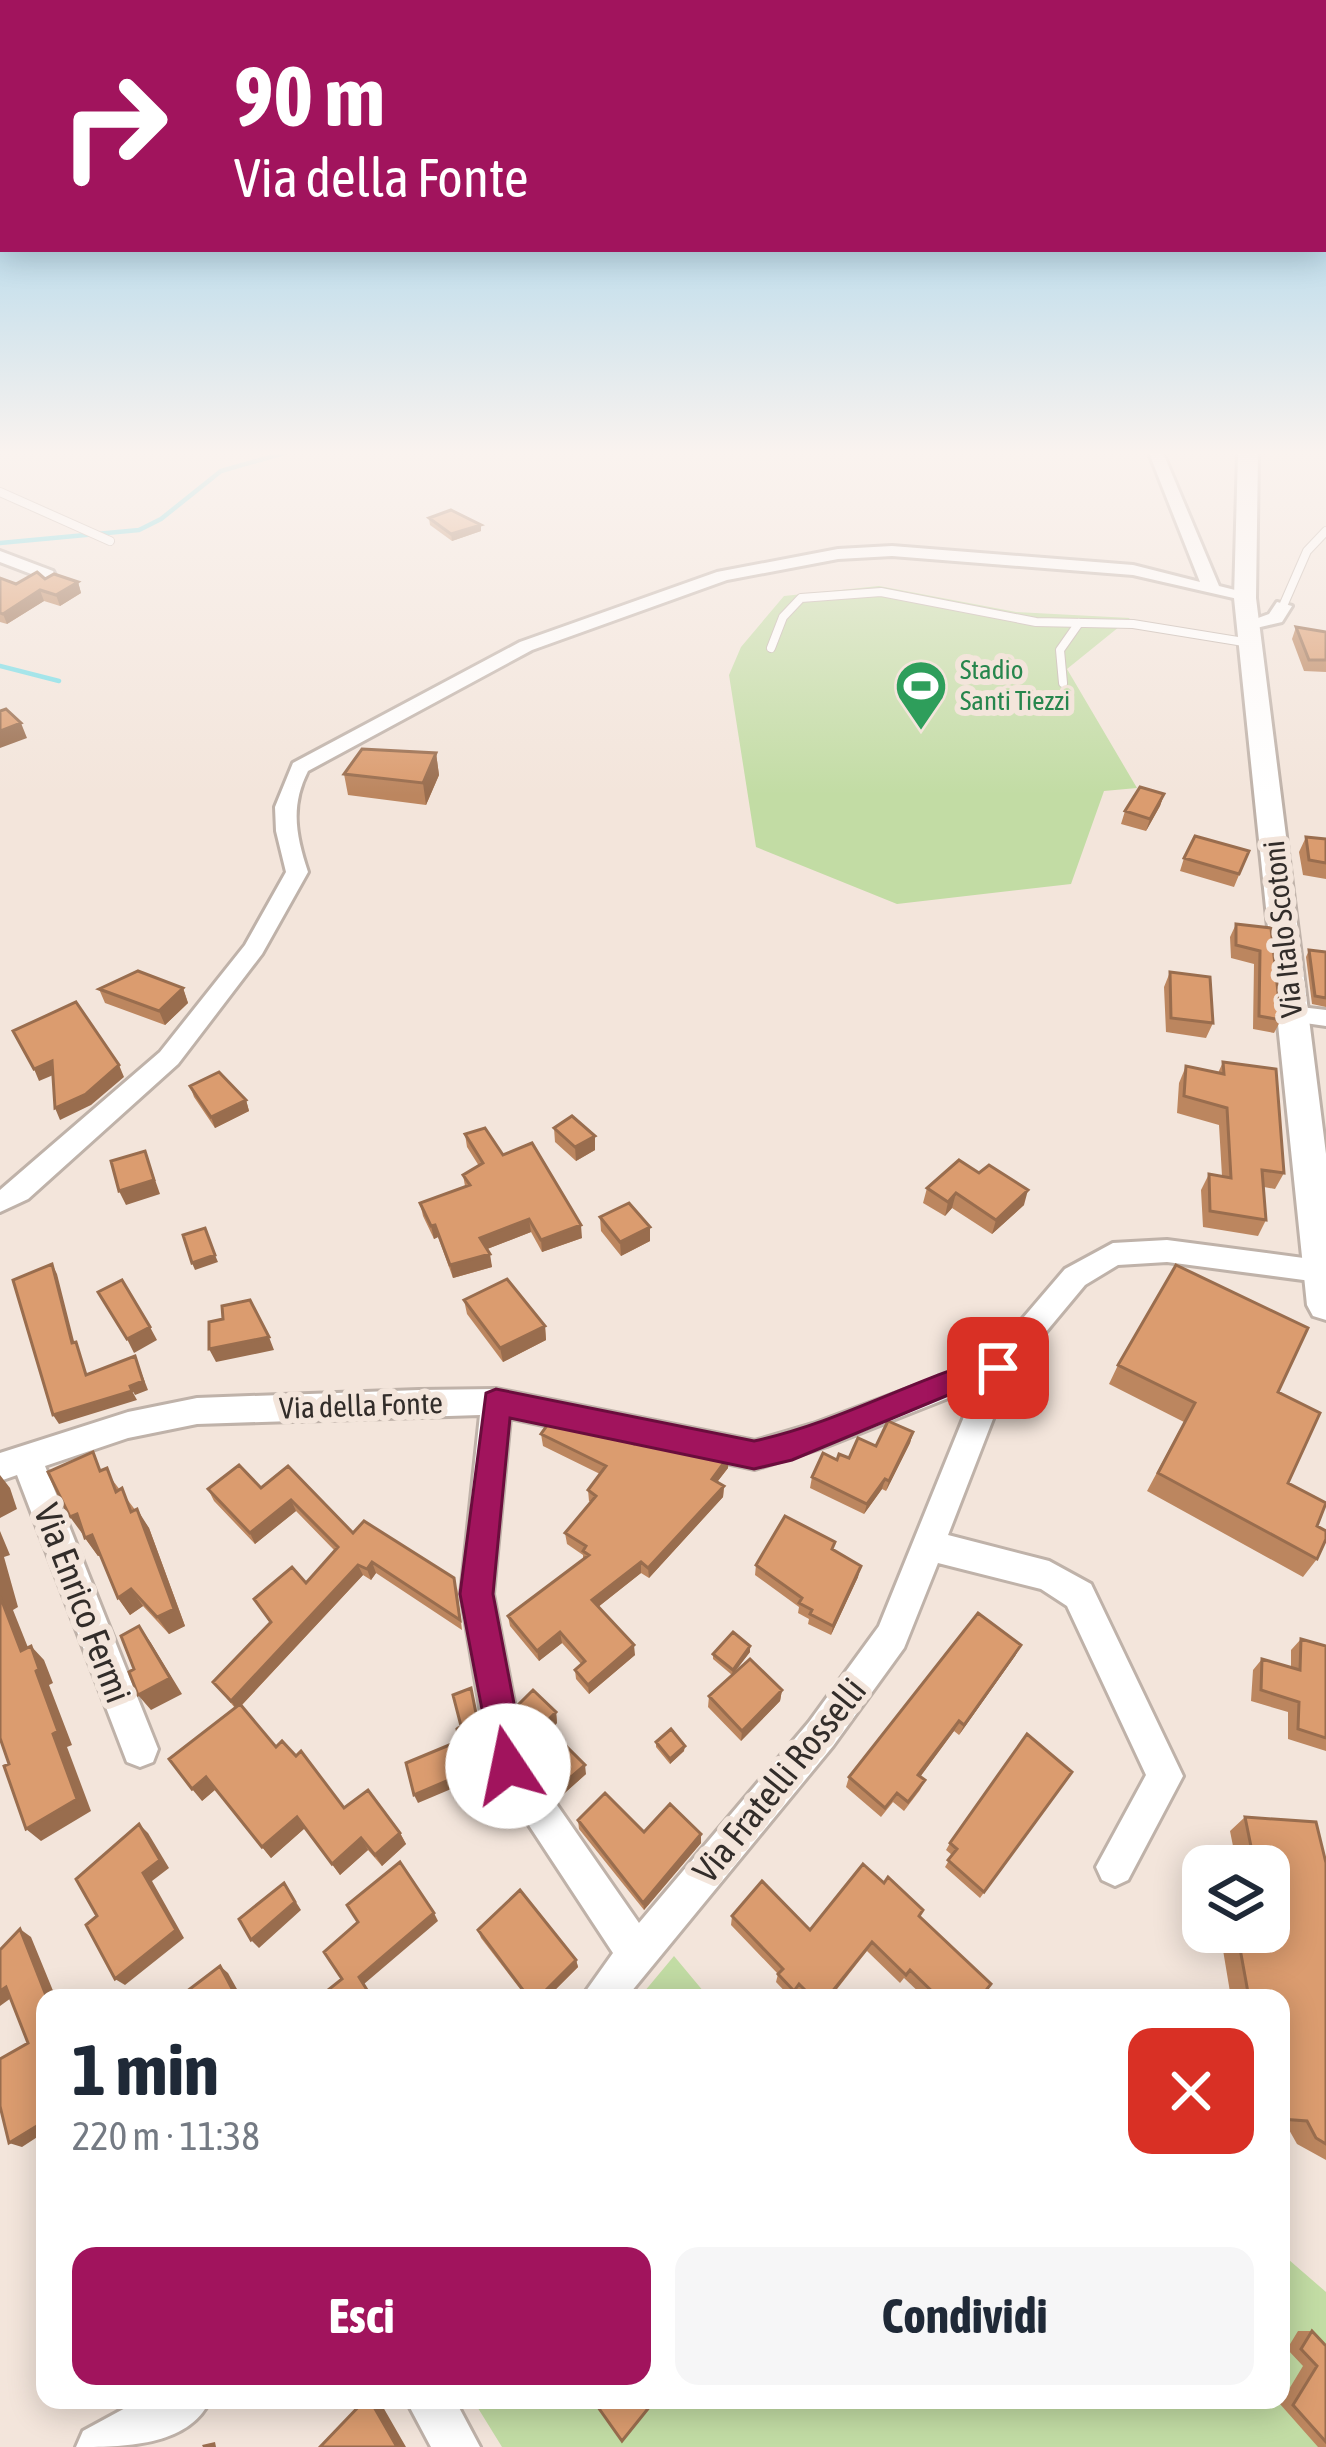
<!DOCTYPE html>
<html lang="it">
<meta charset="utf-8">
<style>
body{margin:0;font-family:"Asap Condensed",sans-serif;background:#f6f6f7;color:#1f2937;height:100vh;display:flex;flex-direction:column;font-size:45px;white-space:nowrap}
*{box-sizing:border-box;margin:0}
p{font-size:39px;color:#747a83}
.icon{flex:none;width:66px;height:66px;fill:none;stroke:currentColor;stroke-width:2;stroke-linecap:round;stroke-linejoin:round}
.map{position:relative;flex:1;overflow:hidden}
.drawer{position:absolute;left:36px;top:1989px;width:1254px;height:420px;display:flex;flex-direction:column;background:#fff;border-radius:24px;box-shadow:0 6px 30px #0003}
.drawer>*{flex:none}
.guide{position:absolute;left:0px;top:0px;width:1326px;height:252px;box-shadow:0 6px 30px #0003;background:#a1145d;color:#fff;overflow:hidden}
.fabs{position:absolute;left:1182px;top:1845px;display:grid;gap:24px}
.fabs a{display:grid;place-items:center;width:108px;height:108px;border-radius:24px;background:#fff;box-shadow:0 6px 30px #0003;font-size:60px}
.pin{position:absolute;display:grid;place-items:center;width:102px;height:102px;color:#fff;margin:-51px;border-radius:24px;box-shadow:0 6px 18px #0006}
.me{position:absolute;width:132px;margin:-66px;rotate:349deg;stroke-linejoin:round;filter:drop-shadow(0 0 9px #0008)}
.turn{display:flex;align-items:center;gap:42px;height:252px;padding:0 36px;font-size:54px}
.turn .icon{width:156px;height:156px;stroke-width:2.5}
.turn b{display:block;font-size:84px;line-height:102px}
.round{display:grid;place-items:center;flex:none;width:126px;height:126px;border-radius:24px;background:#f6f6f7}
.overview{display:flex;align-items:center;justify-content:space-between;height:204px;padding:0 36px}
h1{font-size:72px;font-weight:700;line-height:90px}
.button{display:flex;gap:24px;margin-top:auto;padding:24px 36px}
.button a{flex:1;height:138px;border-radius:24px;background:#a1145d;color:#fff;font-size:48px;font-weight:700;line-height:138px;text-align:center}
.button a+a{background:#f6f6f7;color:#1f2937}
.map>svg:first-child{display:block}
.green{fill:#c2dca4}
.lines{fill:none;stroke-linecap:round;stroke-linejoin:round}
.stream{stroke:#77dde7;stroke-width:4.5}
.service-casing{stroke:#bfb2a9;stroke-width:10}
.minor-casing{stroke:#bfb2a9;stroke-width:6}
.tertiary-casing{stroke:#bfb2a9;stroke-width:6}
.service{stroke:#fff;stroke-width:8}
.minor{fill:#fff;fill-rule:evenodd}
.tertiary{fill:#fff;fill-rule:evenodd}
.wall{fill:#bc865f}
.shaded-wall{fill:#996d4e}
.building{fill:#db9c6f;stroke:#996d4e;stroke-width:3}
.route{fill:#a1145d;stroke:#690d3c;stroke-width:3}
.labels{text-anchor:middle;stroke-width:12;stroke-linejoin:round;paint-order:stroke}
.far-leisure-label{font-size:27px;fill:#27864d;stroke:#f3e5db;text-anchor:start}
.street-label{font-size:30px;fill:#322d2a;stroke:#f3e5db}
.near-street-label{font-size:36px;fill:#322d2a;stroke:#f3e5db}
</style>
<div class="map">
<svg width="1326" height="2447" viewBox="0 0 1326 2447">
<rect width="100%" height="100%" fill="#f3e5db"/>
<path class="green" d="M879,586l137,26 114,6 -63,51 70,119 -33,3 -33,93 -174,20 -141,-57 -27,-172 12,-28 43,-51z
M674,1956l35,42h-70z
M1281,2253l45,39v155h-824l-29,-47h808z"/>
<g class="lines">
<path class="stream" d="M0,543l139,-13 22,-11 60,-48 63,-18
M0,666l59,15"/>
<g class="service-casing">
<path id="service" d="M0,492l110,49
M1283,606l24,-55 19,-20
M771,648l12,-31 18,-19 80,-6 155,30 97,2 117,19
M1063,683l-3,-33 19,-27"/>
</g>
<g class="minor-casing">
<path id="minor" d="M1149,453h14l56,133 32,8v8l-118,-27 -241,-19 -54,3 -111,21 -195,70 -224,121c-18,35 -12,65 0,101l-46,82 -84,110 -150,135 -28,13v-22l160,-138 85,-107 41,-73 -10,-41 -1,-24 18,-44 227,-121 197,-70 121,-23 54,-3 241,19 67,17z
M0,551l53,20 2,4 -8,5 -47,-18z
M1277,602l15,4 -10,16 -34,8 -9,-5 30,-11z
M1292,1006l34,4v16l-42,-6 -4,-6 4,-6z
M1167,1240l159,21v22l-159,-21 -49,3 -33,20 -75,90 -62,160 101,26 42,23 92,192 -55,104 -13,6 -13,-6 -6,-13 50,-92 -79,-169 -26,-17 -103,-26 -34,85 -71,98 -207,252h-45l32,-45 -123,-187 -29,-172 19,-179 -283,9 -69,14 -83,28 113,283 -5,13 -13,5 -13,-5 -110,-287 -17,6v-28l128,-41 69,-14 222,-8 77,-1 259,52 58,-17 175,-65 77,-90 48,-26zM976,1387l-97,239 -70,96 -170,201 -114,-164 -32,-165 17,-176 245,51 72,-23z
M140,2400h70c-21,47 -89,47 -134,47l7,-16z
M406,2400h49l25,47h-49z"/>
</g>
<g class="tertiary-casing">
<path id="tertiary" d="M1238,453h20l-2,145 70,556v166l-13,-4 -6,-11 -73,-707z"/>
</g>
<use href="#service" class="service"/>
<use href="#minor" class="minor"/>
<use href="#tertiary" class="tertiary"/>
</g>
<path class="wall" d="M429,518l52,7v6l-29,10 -22,-16z
M0,578l16,6 29,-5 33,3 3,11 -21,13 -16,-5 -37,23 -7,-2z
M1296,627l30,5v40l-22,-1 -12,-32z
M436,753l3,22 -13,30 -78,-10 -4,-21z
M1164,794l-4,12 -14,25 -25,-7 4,-13z
M1306,837l20,2v40l-23,-4 -4,-23z
M1249,851l-15,36 -54,-16 4,-13z
M1236,924l35,4 10,92 -7,13 -21,-4 1,-65 -23,-6 -1,-21z
M1309,950l17,2v55l-14,-3 -6,-47z
M1170,972l43,51 -7,15 -40,-6 -2,-45z
M183,988l5,15 -23,22 -60,-22 -6,-14z
M1223,1062l61,111 -9,16 -11,-2 2,33 -8,16 -55,-9 -2,-37 8,-16 13,2 -3,-51 -42,-12 2,-30 7,-17 32,7z
M190,1086l56,14 3,11 -34,17 -21,-31z
M554,1128l41,22 -19,11 -21,-19z
M465,1134l38,21 79,83 -40,14 -11,-20 -44,17 5,18 -39,11 -15,-41 -4,2 -11,-23 -3,-13 45,-17 -2,-11 16,-9 -12,-19z
M927,1188l97,17 -32,29 -40,-26 -7,8 -22,-13z
M600,1217l50,10v14l-29,15 -20,-25z
M464,1300l81,26 1,14 -43,22 -36,-48z
M1118,1365l160,27 10,91 29,76 -14,18 -156,-86 37,-69 -75,-38z
M913,1432l-3,11 -24,48 -4,-2 -18,25 -54,-26 2,-11 25,-17 12,-2z
M541,1434l93,10 94,24 -11,14 7,4 -1,11 -74,81 -8,-5 -43,34 37,48 -46,39 -13,-15 -1,-9 6,-6 -19,-21 -23,18 -29,-35 -2,-10 75,-57v-4l-16,-11 -2,-11 26,-31 -2,-1 -1,-11 12,-16 -57,-28z
M288,1466l65,67 104,55 5,42 -86,-57 -5,7 -8,-5 -122,131 35,41 68,61 56,25 6,11 -24,22 -14,-16 -28,25 -35,-47 -34,30 -55,-69 -14,12 33,-93 -22,-26 57,-59 -16,-24 52,-16 29,-32 -39,-40 -41,33 -41,-43 -6,-12 53,-1z
M104,1469l45,59 36,98 -16,8 -26,-28 -13,9 -12,-17 -18,-43 -2,1 -13,-18z
M833,1550l25,27 -27,58 -23,-11 1,-5 -11,-6 1,-6 -44,-32 1,-10z
M1301,1639l25,7v105l-38,-12v-27l-37,-11 2,-31 9,-11 29,9v-18z
M1021,1645l-6,11 -56,79 -5,-4 -34,46 5,3 -5,10 -16,21 -11,-9 -12,15 -35,-30 3,-10z
M750,1646v6l-17,22 49,16 -2,11 -39,40 -33,-34 1,-11 23,-21 -19,-16v-5z
M519,1704l37,8 1,11 -7,7 36,44 -28,25 -29,-42z
M656,1742l28,9 -14,13 -14,-17z
M1072,1772l-92,126 -35,-31 7,-12 -6,-5 4,-7z
M1245,1817l81,46v297l-29,-16 -9,-16 -7,-1v-129h-50l-11,-66h49v-66h-32l-7,-35z
M578,1820l66,12 57,11 -57,67 -65,-81z
M732,1916l78,14 109,-14 61,82h-55l-21,-20 -4,5 -33,-32 -37,47h-28l-6,-6 -5,6 -15,-16 2,-8 -47,-49z
M478,1930l98,30 2,7 -31,31h-20l-46,-60z
M1298,2331h14l14,15v101h-8l-38,-43 23,-38 -16,-17z"/>
<path class="shaded-wall" d="M481,525v6l-29,10 -1,-7z
M78,582l3,11 -21,13 -4,-11z
M40,590l4,11 -37,23 -4,-10z
M21,723l6,15 -27,10v-17z
M436,753l3,22 -13,30 -3,-22z
M1164,794l-4,12 -14,25 4,-12z
M183,988l5,15 -23,22 -6,-14z
M52,1061l6,12 -19,8 -5,-12z
M119,1065l5,12 -33,28 -31,15 -5,-12z
M246,1100l3,11 -34,17 -4,-11z
M595,1136v14l-19,11 -1,-14z
M145,1151l15,43 -34,11 -7,-14z
M1028,1190l-4,15 -32,29 4,-14z
M956,1193l-4,15 -7,8 3,-14z
M529,1219l2,13 -49,19 -2,-13z
M435,1225l3,12 -4,2 -3,-13z
M581,1225l1,13 -40,14 -1,-12z
M650,1227v14l-29,15 -1,-14z
M490,1254l2,13 -39,11 -3,-13z
M215,1255l3,7 -23,8 -3,-7z
M52,1264l5,10 20,79 -5,-10z
M545,1326l1,14 -43,22 -3,-14z
M150,1327l7,13 -23,13 -7,-14z
M269,1337l5,13 -58,12 -7,-13z
M135,1356l13,34 -13,5 -5,-9z
M132,1391l5,9 -78,24 -6,-9z
M913,1432l-3,11 -24,48 3,-10z
M729,1456l-1,12 -17,22 1,-11z
M0,1475l10,13 7,21 -17,9z
M885,1479l-3,10 -18,25 3,-10z
M724,1486l-1,11 -74,81 -1,-10z
M291,1500l5,11 -41,33 -5,-11z
M137,1509l12,19 36,98 -16,8 -12,-17z
M77,1514l7,22 -14,-19z
M0,1531l10,24 -6,2 14,50 -5,3 22,55 -14,-14 -21,-55z
M92,1535l13,18 -7,3 -13,-18z
M372,1562l4,11 -5,7 -4,-11z
M641,1562v11l-48,38 -1,-11z
M358,1565l5,10 -126,135 -6,-9z
M861,1566l-3,11 -27,58 2,-9z
M131,1589l12,17 -13,9 -12,-17z
M139,1626l12,17 31,51 -31,16 -13,-15z
M560,1632l2,11 -23,18 -2,-10z
M634,1645l1,10 -46,39 -1,-9z
M1021,1645l-6,11 -56,79 5,-10z
M31,1646l13,14 9,23 -4,2 23,60 -5,2 24,64 -50,30 -15,-12 27,-95 -17,-63z
M750,1646v6l-18,23 1,-5z
M471,1688l18,85 -71,30 -4,-8 72,-31z
M782,1690l-2,11 -39,40 1,-10z
M556,1712l1,11 -11,11 -2,-10z
M959,1721l-5,10 -40,54 4,-10z
M685,1746l-1,5 -14,13v-5z
M585,1765l1,9 -28,25 -2,-9z
M206,1777l10,12 -14,12 -10,-12z
M297,1817l8,11 -34,30 -9,-11z
M139,1824l9,9 21,35 -17,13 32,57 -59,47 -10,-6 28,-106z
M400,1833l6,11 -24,22 -7,-11z
M701,1834v9l-57,67 -1,-7z
M361,1838l7,12 -28,25 -8,-11z
M284,1883l17,27 -42,38 -8,-8z
M434,1913l4,8 -74,63 9,14h-1l-13,-21z
M20,1929l11,8 25,61h-9z
M872,1942l-42,56h-3z
M576,1960l2,7 -31,31h-9z
M220,1966l8,7 14,25h-5z
M6,1987l12,6 -18,13v-15z
M45,2121v11l-23,15 -13,-4z
M370,2400h9l27,47h-9z
M215,2442l1,5h-13l-1,-2z"/>
<path class="building" d="M451,510l30,15 -30,9 -22,-16z
M37,572l8,7 9,-5 24,8 -22,13 -16,-5 -37,24 -3,-1v-35l16,6z
M1296,627l30,5v28h-17z
M6,709l15,14 -21,8v-20z
M362,749l74,4 -13,30 -79,-9z
M1140,787l24,7 -14,25 -25,-8z
M1195,836l54,15 -10,23 -55,-16z
M1306,837l20,2v24l-17,-3z
M1236,924l35,4 10,92 -22,-4 1,-65 -24,-6z
M1309,950l17,2v46l-11,-2z
M138,971l45,17 -24,23 -60,-22z
M1170,972l40,5 3,46 -42,-5z
M76,1002l43,63 -33,29 -31,14 -3,-47 -18,8 -21,-38z
M1223,1062l53,7 8,104 -22,-3 4,50 -56,-9 -1,-37 22,4 -4,-70 -43,-12 2,-30 38,8z
M219,1072l27,28 -35,17 -21,-31z
M572,1116l23,20 -20,11 -21,-19z
M485,1128l18,27 29,-12 49,82 -40,15 -12,-21 -49,19 10,16 -40,11 -15,-40 -4,1 -11,-23 50,-18 -7,-10 20,-12 -18,-29z
M145,1151l9,29 -35,11 -8,-30z
M959,1160l20,13 10,-8 39,25 -32,30 -40,-27 -8,9 -21,-14z
M629,1203l21,24 -30,15 -20,-25z
M205,1228l10,27 -23,8 -9,-28z
M52,1264l20,79 4,-1 10,33 49,-19 8,25 -13,5 2,5 -79,24 -40,-135z
M1176,1265l132,63 -30,64 42,21 -32,70 38,20 -9,23 9,5v8l-9,20 -159,-86 37,-70 -77,-38z
M507,1279l38,47 -45,22 -36,-48z
M122,1280l28,47 -23,12 -29,-47z
M250,1300l19,37 -60,12v-27l14,-3 -1,-13z
M551,1420l57,11 26,13 5,-6 90,18 -17,23 12,7 -76,82 -7,-6 -49,38 42,45 -46,40 -13,-15 10,-9 -25,-29 -23,19 -29,-35 81,-61 -6,-4 3,-5 -21,-13 31,-37 -8,-6 18,-24 -65,-32z
M888,1421l25,11 -24,49 -4,-2 -18,25 -55,-27 11,-24 14,7 2,-6 10,4 9,-20 18,8z
M93,1452l7,19 7,-3 9,24 6,-4 9,24 6,-3 37,100 -17,8 -26,-28 -13,9 -26,-63 -7,3 -8,-24 -7,3 -22,-45z
M239,1465l22,23 27,-22 65,67 11,-12 90,57 6,42 -88,-58 -5,7 -9,-4 -127,136 -18,-19 58,-60 -17,-23 38,-32 14,16 32,-36 -47,-47 -41,33 -42,-44z
M785,1516l50,26 -3,7 29,17 -28,60 -23,-12 2,-4 -13,-7 3,-5 -46,-33z
M0,1596l21,55 10,-5 8,23 -3,2 22,60 -5,3 24,65 -51,30 -22,-63 5,-2 -9,-26z
M978,1613l43,32 -57,80 -5,-4 -41,54 7,5 -17,22 -11,-9 -12,15 -36,-31z
M139,1626l31,52 -32,17 -9,-23 5,-3 -13,-33z
M733,1632l17,14 -17,24 -20,-16z
M1301,1639l25,7v92l-28,-9 1,-27 -38,-12 1,-31 38,11z
M750,1659l32,31 -40,41 -33,-35z
M471,1688l15,76 -72,31 -8,-32 53,-22 -2,-12 4,-3 -8,-31z
M533,1690l23,22 -12,12 41,41 -29,25 -29,-43 -8,-43z
M240,1704l36,43 6,-6 14,15 5,-5 43,57 24,-18 32,43 -25,22 -14,-17 -29,26 -35,-47 -35,30 -56,-70 -14,12 -23,-30z
M671,1729l14,17 -15,13 -14,-17z
M1027,1734l45,38 -88,120 -36,-32 9,-11 -7,-6z
M605,1793l39,39 26,-28 31,30 -58,69 -65,-83z
M1245,1817l71,5 10,41v281l-10,-6 -9,-17 -26,-2v-121h-32l-12,-66h32v-66h-14z
M139,1824l21,36 -17,13 33,57 -61,49 -29,-54 11,-9 -21,-37z
M400,1862l34,51 -75,64 13,21h-54l24,-19 -18,-27 34,-30 -11,-17z
M863,1864l21,19 4,-6 35,33 -4,6 72,68 -11,14h-41l-29,-28 -4,5 -34,-33 -45,56h-14l-14,-14 -5,7 -16,-17 5,-5 -51,-53 30,-35 48,49z
M284,1883l11,19 -44,38 -12,-21z
M520,1890l56,70 -38,38h-9l-51,-68z
M20,1929l27,69h-2v123l-36,22 -9,-37v-47l28,-16 -22,-56 -6,4v-41z
M220,1966l17,32h-59z
M1312,2331l14,15v96l-33,-37 24,-39 -16,-17z
M365,2400h5l27,47h-77z
M593,2400h62l-33,41z"/>
<linearGradient id="sky" x2="0" y2="1"><stop stop-color="#7bc4e8"/><stop offset="0.57" stop-color="#faf3ef"/><stop offset="1" stop-color="#faf3ef" stop-opacity="0"/></linearGradient>
<rect width="1326" height="795" fill="url(#sky)"/>
<path class="route" d="M998,1355l11,4 4,9 -4,9 -56,16 -161,67 -38,9 -244,-51 -17,176 33,172 -5,12 -13,6 -13,-6 -35,-184 26,-201 10,-4 258,52c85,-18 161,-63 244,-86z"/>
<defs>
<g id="stadium-pin" transform="scale(2.7)"><path d="M0 17L-7.5 6A9.5 9.5 0 1 1 7.5 6Z" fill="#2e9e5b" stroke="#f3e5db"/><path d="M0-5a6.5 5 0 1 0 0 10a6.5 5 0 1 0 0-10ZM-3.5-1.8h7v3.6h-7Z" fill="#fff"/></g>
</defs>
<g fill-rule="evenodd">
<use href="#stadium-pin" x="921" y="686"/>
</g>
<g class="labels">
<g class="far-leisure-label">
<text x="960" y="679">Stadio<tspan x="960" dy="31">Santi Tiezzi</tspan></text>
</g>
<g class="street-label">
<text transform="translate(1283 929) rotate(-96)" y="10">Via Italo Scotoni</text>
<text transform="translate(361 1406) rotate(-2)" y="10">Via della Fonte</text>
</g>
<g class="near-street-label">
<text transform="translate(83 1603) rotate(69)" y="13">Via Enrico Fermi</text>
<text transform="translate(779 1780) rotate(-51)" y="13">Via Fratelli Rosselli</text>
</g>
</g>
</svg>
<div class="fabs">
<a><svg class="icon" aria-label="layers" viewBox="0 0 24 24"><path d="M12 4l9 5-9 5-9-5zM3 14l9 5 9-5"/></svg></a>
</div>
<div class="pin" style="left:998px;top:1368px;background:#d93025"><svg class="icon" aria-label="arrive" viewBox="0 0 24 24"><path d="M6 21V4h12l-3 4 3 4H6"/></svg></div>
<svg class="me" style="left:508px;top:1766px" viewBox="-20 -20 40 40"><circle r="19" fill="#fff"/><path d="M0-13L10 11 0 6-10 11z" fill="#a1145d"/></svg>
<div class="guide">
<div class="turn"><svg class="icon" aria-label="right" viewBox="0 0 24 24"><path d="M7 20v-9h11M14 6l5 5-5 5"/></svg><div><b>90 m</b>Via della Fonte</div></div>
</div>
<section class="drawer">
<div class="overview"><div><h1>1 min</h1><p>220 m · 11:38</p></div><a class="round" style="background:#d93025;color:#fff"><svg class="icon" aria-label="close" viewBox="0 0 24 24"><path d="M6 6l12 12M18 6L6 18"/></svg></a></div>
<div class="button"><a>Esci</a><a>Condividi</a></div>
</section>
</div>
